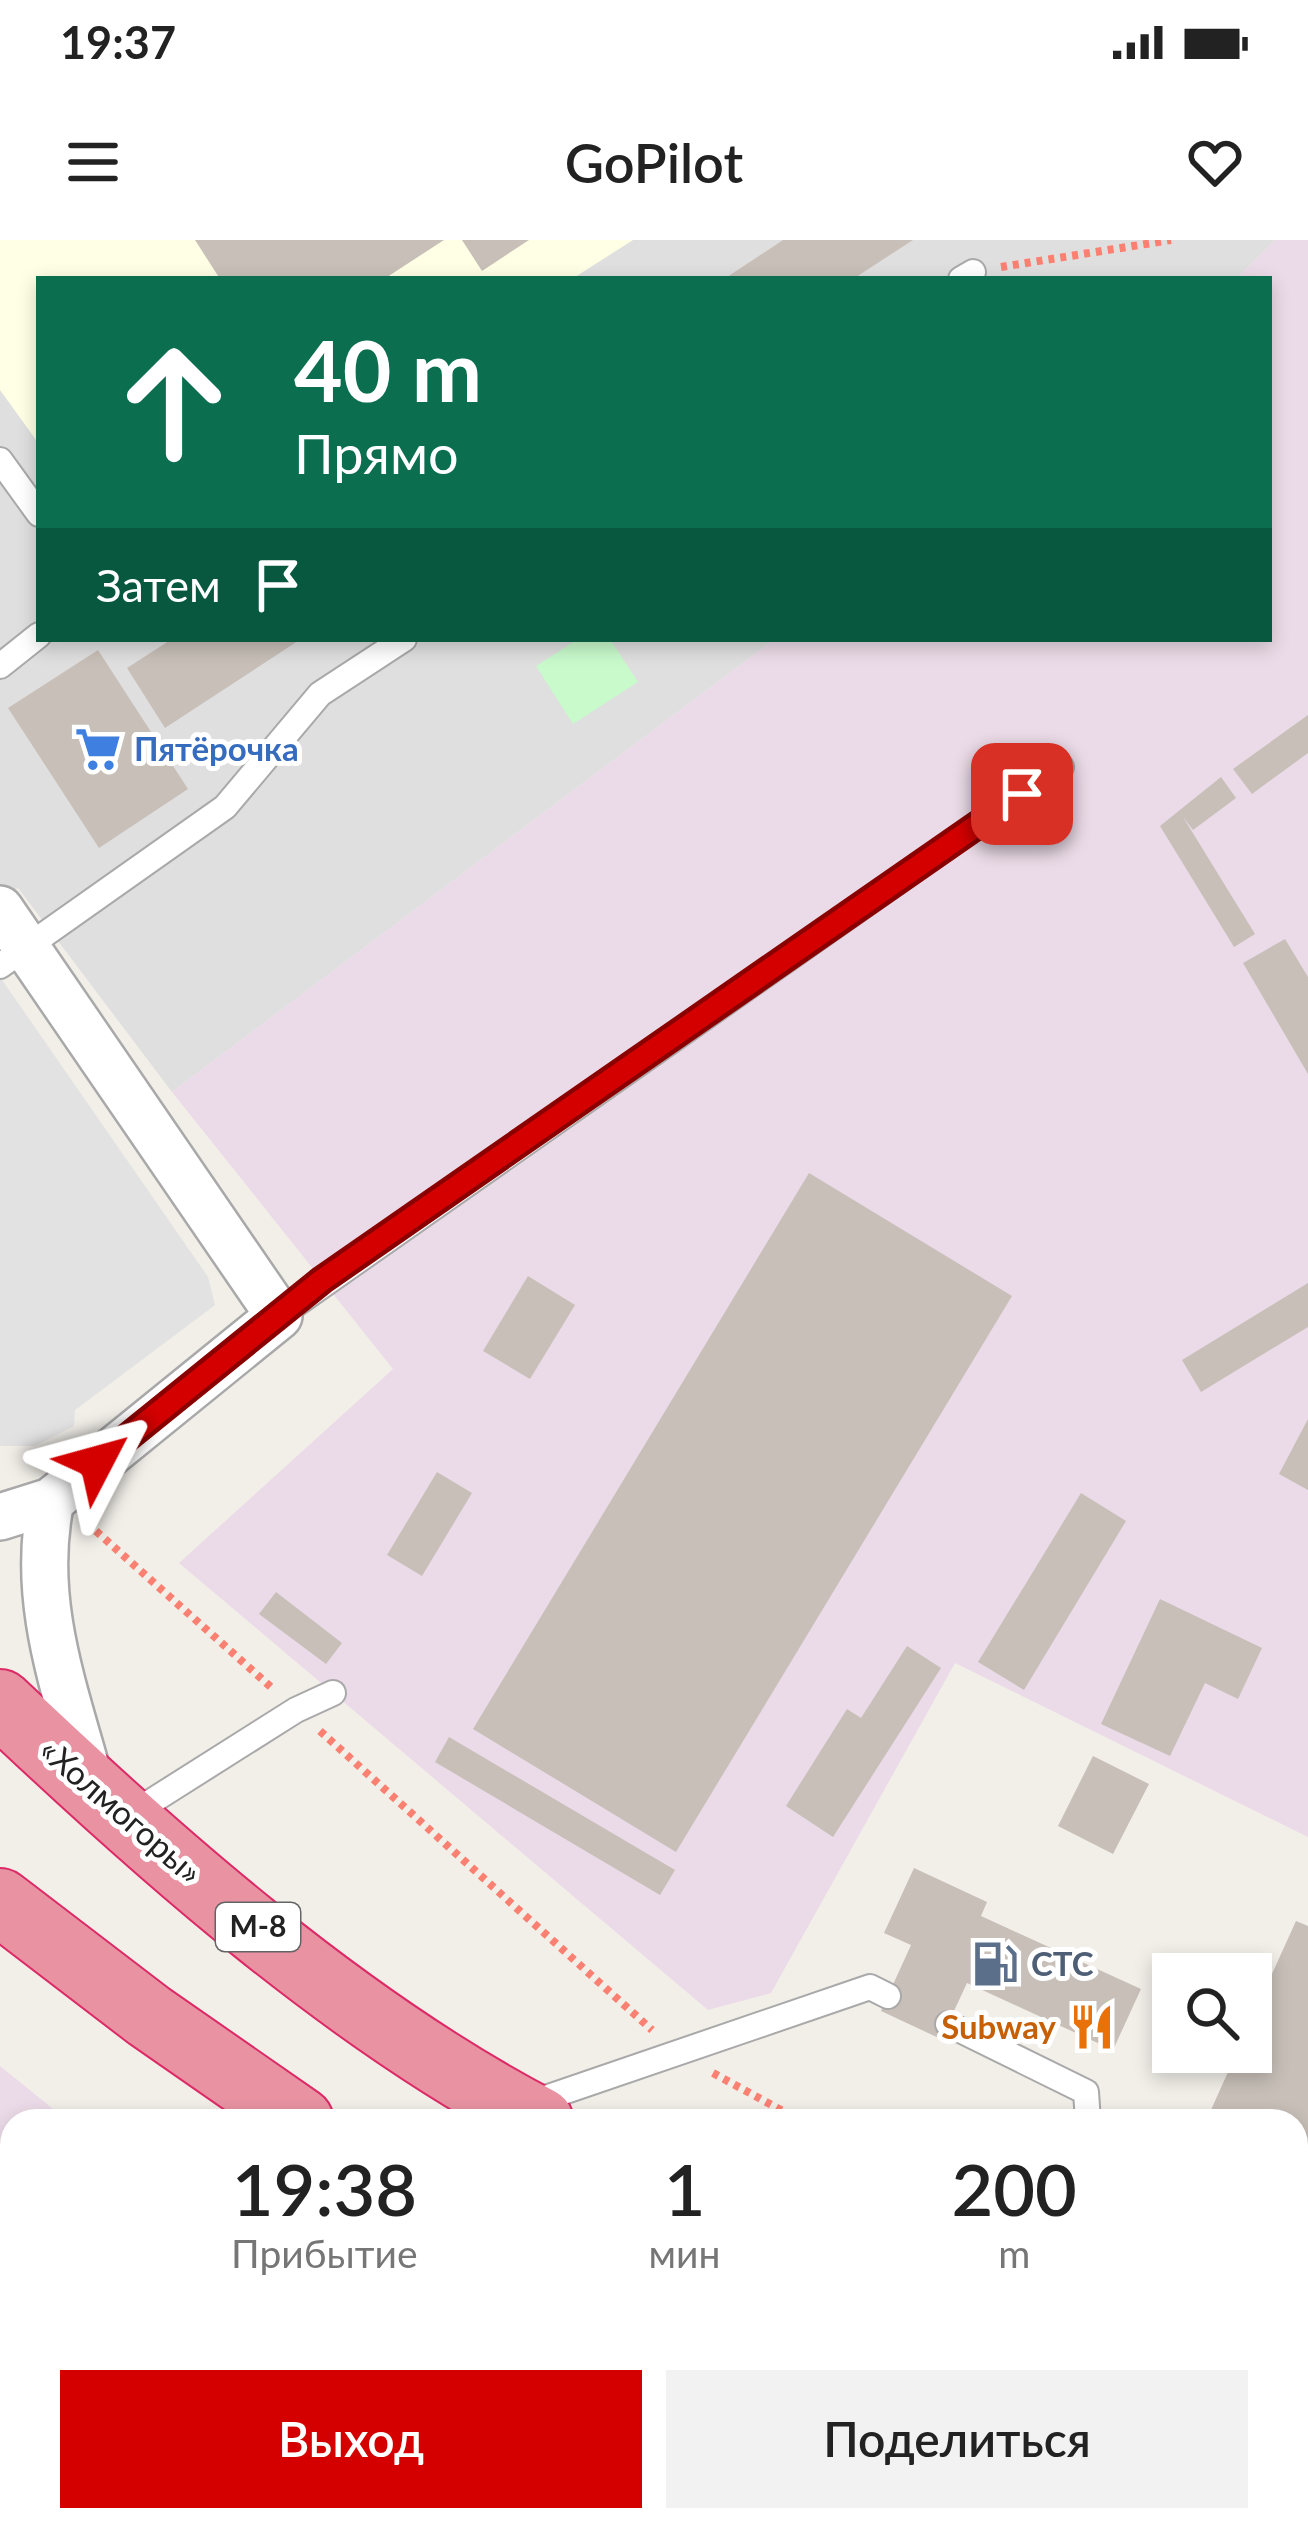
<!DOCTYPE html>
<html lang="ru">
<meta charset="utf-8">
<style>
body{margin:0;font-family:Lato,sans-serif;background:#f2f2f2;color:#222;height:100vh;display:flex;flex-direction:column;font-size:45px;white-space:nowrap}
*{box-sizing:border-box;margin:0}
p{font-size:39px;color:#767676}
.icon{flex:none;width:66px;height:66px;fill:none;stroke:currentColor;stroke-width:2;stroke-linecap:round;stroke-linejoin:round}
.map{position:relative;flex:1;overflow:hidden}
.drawer{position:absolute;left:0px;top:1869px;width:1308px;height:423px;display:flex;flex-direction:column;background:#fff;border-radius:36px 36px 0 0;box-shadow:0 6px 18px #0003}
.drawer>*{flex:none}
.hud{position:absolute;left:36px;top:36px;width:1236px;height:366px;border-radius:0px;box-shadow:0 6px 18px #0003;background:#0b6e4f;color:#fff;overflow:hidden}
.fabs{position:absolute;left:1152px;top:1713px;display:grid;gap:24px}
.fabs a{display:grid;place-items:center;width:120px;height:120px;border-radius:0px;background:#fff;box-shadow:0 6px 18px #0003;font-size:60px}
.pin{position:absolute;display:grid;place-items:center;width:102px;height:102px;color:#fff;margin:-51px;border-radius:24px;box-shadow:0 6px 18px #0006}
.me{position:absolute;width:132px;margin:-66px;rotate:51deg;stroke-linejoin:round;filter:drop-shadow(0 0 9px #0008)}
.turn{display:flex;align-items:center;gap:42px;height:252px;padding:0 60px;font-size:54px}
.turn .icon{width:156px;height:156px;stroke-width:2.5}
.turn b{display:block;font-size:84px;line-height:102px}
.then{display:flex;align-items:center;height:114px;padding:0 60px;background:#0003;gap:24px;font-size:45px}
.eta{display:flex;justify-content:space-evenly;align-items:center;height:204px;text-align:center}
.eta b{font-size:72px;font-weight:600;line-height:84px}
.cta{display:flex;gap:24px;margin-top:auto;padding:24px 60px}
.cta a{flex:1;height:138px;border-radius:0px;background:#d40000;color:#fff;font-size:48px;font-weight:600;line-height:138px;text-align:center}
.cta a+a{background:#f2f2f2;color:#222}
.status{display:flex;justify-content:space-between;align-items:center;height:84px;padding:0 60px;background:#fff;direction:ltr}
.status svg{height:33px;fill:currentColor}
header{display:flex;justify-content:space-between;align-items:center;height:156px;padding:0 60px;background:#fff;font-size:54px;font-weight:600}
.map>svg:first-child{display:block}
.residential{fill:#e0dfdf}
.industrial{fill:#ebdbe8}
.education{fill:#ffffe5}
.park{fill:#c8facc}
.parking{fill:#e2e2e2}
.building{fill:#c7bfb8}
.lines{fill:none;stroke-linecap:round;stroke-linejoin:round}
.lane-casing{stroke:#a9a9a9;stroke-width:28}
.street-casing{stroke:#a9a9a9;stroke-width:50}
.highway-casing{stroke:#dc2a67;stroke-width:70}
.path{stroke:#fa8072;stroke-width:8;stroke-dasharray:6 6;stroke-linecap:butt}
.lane{stroke:#fff;stroke-width:24}
.street{stroke:#fff;stroke-width:45}
.highway{stroke:#e892a2;stroke-width:66}
.route-casing{stroke:#8a0000;stroke-width:30}
.route{stroke:#d40000;stroke-width:21}
.labels{text-anchor:middle;stroke-width:10;stroke-linejoin:round;paint-order:stroke}
.shield{fill:#fff;stroke:#646464;stroke-width:3}
.shield-label{font-size:30px;font-weight:bold;fill:#222}
.shop-label{font-size:33px;font-weight:bold;fill:#366cbe;stroke:#fff;text-anchor:start}
.street-label{font-size:33px;fill:#222;stroke:#fff}
.service-label{font-size:33px;font-weight:bold;fill:#4e5e75;stroke:#fff;text-anchor:start}
.food-label{font-size:33px;font-weight:bold;fill:#c56008;stroke:#fff;text-anchor:end}
</style>
<div class="status"><b>19:37</b><svg viewBox="0 0 49 12"><path d="M0 12V9h3v3zM5 12V6h3v6zM10 12V3h3v9zM15 12V0h3v12zM26 1h20v11H26zM47 4h2v5h-2z"/></svg></div>
<header><svg class="icon" aria-label="menu" viewBox="0 0 24 24"><path d="M4 6h16M4 12h16M4 18h16"/></svg>GoPilot<svg class="icon" aria-label="heart" viewBox="0 0 24 24"><path d="M12 20l-8-8c-3-5 5-10 8-4 3-6 11-1 8 4z"/></svg></header>
<div class="map">
<svg width="1308" height="2290" viewBox="0 0 1308 2290">
<rect width="100%" height="100%" fill="#f2efe9"/>
<path class="residential" d="M0,0h1275l-39,39h-1197v360h736l-603,453 -154,-204 -18,12z"/>
<path class="industrial" d="M1275,0h33v1597l-353,-174 -184,330 -63,17 -529,-447 214,-194 -221,-277 603,-453h494v-360h-33z
M0,1826l68,55h-56v399h732l20,10h-764z"/>
<path class="education" d="M0,0h633l-61,39h-533v165l-39,-54z"/>
<path class="park" d="M578,399h32l28,43 -65,42 -37,-58z"/>
<path class="parking" d="M0,737l208,300 7,28 -140,105 -1,16 -39,20h-35z"/>
<path class="building" d="M195,0h249l-60,39h-164z
M462,0h67l-47,31z
M783,0h130l-60,39h-129z
M172,399h129l-136,89 -38,-60z
M98,410l90,139 -89,59 -91,-140z
M1308,475v38l-56,41 -19,-25z
M1221,537l15,21 -43,32 -10,-13 72,117 -21,13 -74,-121z
M1285,699l23,38v97l-65,-111z
M809,933l203,123 -336,556 -203,-123z
M528,1036l47,29 -45,74 -47,-28z
M1308,1043v44l-107,65 -19,-32z
M1308,1179v71l-29,-16z
M437,1232l35,21 -50,83 -35,-21z
M1081,1253l45,28 -102,169 -46,-28z
M276,1352l66,51 -16,21 -67,-50z
M1160,1359l102,49 -24,51 -33,-16 -35,73 -69,-32z
M907,1406l34,22 -108,169 -47,-31 61,-97 14,9z
M449,1497l226,133 -15,25 -225,-133z
M1093,1516l56,28 -36,70 -55,-28z
M914,1628l73,34 -6,14 160,73 -28,61 -146,-67 -26,56 -60,-28 30,-66 -27,-12z
M1296,1681l12,5v248l-12,-5v-48h-90l31,-69h14v-32z
M0,1930l12,10v272l-12,-10z
M323,2280h77l-5,10h-77z"/>
<g class="lines">
<g class="lane-casing">
<path id="lane" d="M961,39l12,-7
M0,220l39,54
M0,426l39,-31
M0,726l225,-159 95,-113 84,-55
M279,1076l782,-549
M130,1575l166,-105 37,-17
M948,1784l138,68 2,29
M528,1864l342,-117 18,9"/>
</g>
<g class="street-casing">
<path id="street" d="M0,669l279,407 -228,185 -51,16
M51,1261c-21,100 14,188 40,284"/>
</g>
<g class="highway-casing">
<path id="highway" d="M0,1463c158,150 346,317 540,418
M0,1662l149,114 151,105
M1296,2269l12,5
M1009,2280l19,10"/>
</g>
<path class="path" d="M1001,27l170,-27
M87,1283l186,166
M320,1491l332,299
M713,1833l88,48
M1296,2154l12,7"/>
<use href="#lane" class="lane"/>
<use href="#street" class="street"/>
<use href="#highway" class="highway"/>
</g>
<g class="lines">
<g class="route-casing">
<path id="route" d="M97,1222l225,-182 700,-486"/>
</g>
<use href="#route" class="route"/>
</g>
<defs>
<g id="supermarket-bare" transform="scale(3.6)"><path d="M-6-5.5h2.5l.6 2H6L4.5 2H-2.5L-4.4-4H-6ZM-1.5 3.2a1.3 1.3 0 1 0 .1 0ZM3 3.2a1.3 1.3 0 1 0 .1 0Z" fill="#3f7fe0" stroke="#fff" stroke-width="2.5" paint-order="stroke"/></g>
<g id="fuel-bare" transform="scale(3.6)"><path d="M-5.5-6h7V0h2V4h1.3V-2.5L3-4.5l.8-.8L6-3V5H2.5V1h-1V6h-7ZM-4.2-4.7v3.2H.2V-4.7Z" fill="#5c6f8a" stroke="#fff" stroke-width="2.5" paint-order="stroke"/></g>
<g id="restaurant-bare" transform="scale(3.6)"><path d="M-5-6h1v4h1v-4h1v4h1v-4h1v5L-1.5 .5V6h-2V.5L-5-1ZM5-6V6H3V1.5H1.5Q1.5-4 5-6Z" fill="#e8710a" stroke="#fff" stroke-width="2.5" paint-order="stroke"/></g>
</defs>
<g fill-rule="evenodd">
<use href="#supermarket-bare" x="98" y="509"/>
<use href="#fuel-bare" x="995" y="1724"/>
<use href="#restaurant-bare" x="1092" y="1787"/>
</g>
<g class="labels">
<rect class="shield" x="216" y="1663" width="84" height="48" rx="9"/>
<g class="shield-label">
<text x="258" y="1697">М-8</text>
</g>
<g class="shop-label">
<text x="134" y="521">Пятёрочка</text>
</g>
<g class="street-label">
<text transform="translate(121 1571) rotate(41)" y="12">«Холмогоры»</text>
</g>
<g class="service-label">
<text x="1031" y="1736">СТС</text>
</g>
<g class="food-label">
<text x="1056" y="1799">Subway</text>
</g>
</g>
</svg>
<div class="fabs">
<a><svg class="icon" aria-label="search" viewBox="0 0 24 24"><circle cx="10" cy="10" r="6"/><path d="M15 15l6 6"/></svg></a>
</div>
<div class="pin" style="left:1022px;top:554px;background:#d93025"><svg class="icon" aria-label="arrive" viewBox="0 0 24 24"><path d="M6 21V4h12l-3 4 3 4H6"/></svg></div>
<svg class="me" style="left:97px;top:1222px" viewBox="-20 -20 40 40"><path d="M0-17L14 15 0 8-14 15z" fill="#d40000" stroke="#fff" stroke-width="4"/></svg>
<div class="hud">
<div class="turn"><svg class="icon" aria-label="ahead" viewBox="0 0 24 24"><path d="M12 20V5M6 11l6-6 6 6"/></svg><div><b>40 m</b>Прямо</div></div>
<div class="then">Затем<svg class="icon" aria-label="arrive" viewBox="0 0 24 24"><path d="M6 21V4h12l-3 4 3 4H6"/></svg></div>
</div>
<section class="drawer">
<div class="eta">
<div><b>19:38</b><p>Прибытие</p></div>
<div><b>1</b><p>мин</p></div>
<div><b>200</b><p>m</p></div>
</div>
<div class="cta"><a>Выход</a><a>Поделиться</a></div>
</section>
</div>
